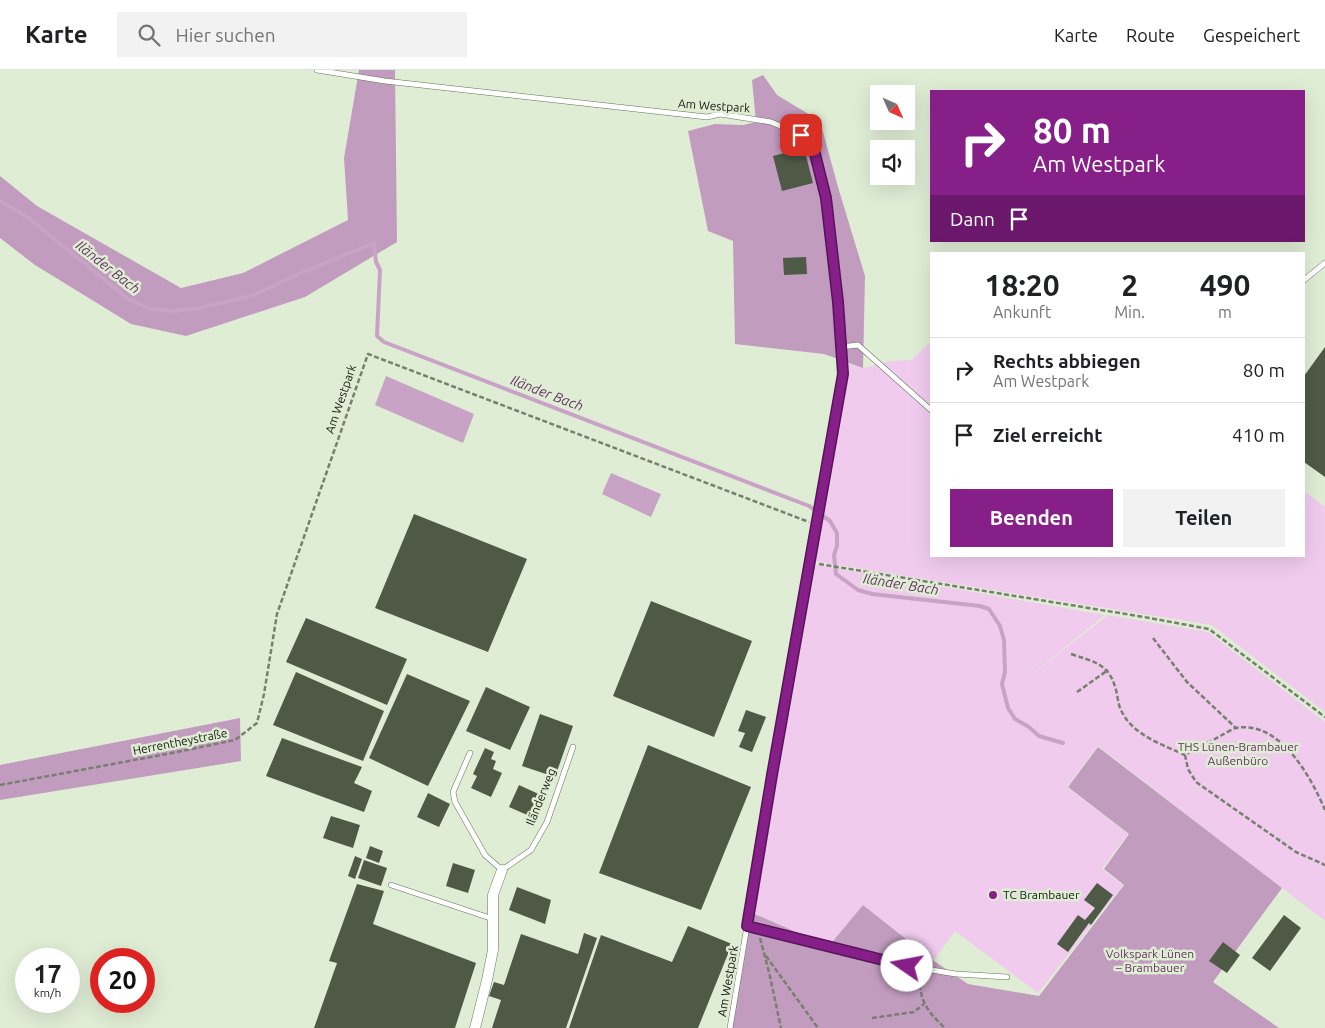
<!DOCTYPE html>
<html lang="de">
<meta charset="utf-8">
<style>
body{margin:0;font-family:Ubuntu,sans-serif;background:#f2f2f2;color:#202124;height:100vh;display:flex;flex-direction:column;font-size:19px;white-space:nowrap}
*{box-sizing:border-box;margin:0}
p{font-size:16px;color:#757577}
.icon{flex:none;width:28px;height:28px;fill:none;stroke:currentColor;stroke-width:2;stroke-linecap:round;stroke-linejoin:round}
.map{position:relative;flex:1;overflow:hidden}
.panel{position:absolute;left:930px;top:182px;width:375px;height:305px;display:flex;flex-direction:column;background:#fff;border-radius:0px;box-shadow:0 5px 20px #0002}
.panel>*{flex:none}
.guide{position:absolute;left:930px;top:20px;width:375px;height:152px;border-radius:0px;box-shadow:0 5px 20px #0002;background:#861f87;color:#fff;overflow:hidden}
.needle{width:32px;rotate:135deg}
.buttons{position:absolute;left:870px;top:15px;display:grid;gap:10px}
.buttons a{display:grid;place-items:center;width:45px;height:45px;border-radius:0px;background:#fff;box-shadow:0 5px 20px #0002;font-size:25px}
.speed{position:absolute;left:15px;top:878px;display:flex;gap:10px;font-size:25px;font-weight:700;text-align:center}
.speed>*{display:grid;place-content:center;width:65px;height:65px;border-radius:50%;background:#fff;box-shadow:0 5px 20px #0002;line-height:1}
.speed small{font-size:12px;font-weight:400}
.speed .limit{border:8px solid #d22;background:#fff;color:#111}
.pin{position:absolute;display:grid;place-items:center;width:42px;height:42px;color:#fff;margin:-21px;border-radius:10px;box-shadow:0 2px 8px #0006}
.me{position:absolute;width:55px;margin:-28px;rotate:282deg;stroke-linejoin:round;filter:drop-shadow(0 0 4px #0008)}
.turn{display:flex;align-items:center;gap:18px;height:105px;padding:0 20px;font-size:22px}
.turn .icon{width:65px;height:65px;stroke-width:2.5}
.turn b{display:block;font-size:35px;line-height:42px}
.then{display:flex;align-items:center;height:48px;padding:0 20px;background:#0003;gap:10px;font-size:19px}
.eta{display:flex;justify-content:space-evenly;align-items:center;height:85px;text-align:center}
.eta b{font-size:30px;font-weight:600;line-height:35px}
.primary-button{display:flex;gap:10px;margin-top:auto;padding:10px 20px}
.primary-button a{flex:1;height:58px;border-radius:0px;background:#861f87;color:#fff;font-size:20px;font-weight:600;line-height:58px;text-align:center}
.primary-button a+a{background:#f2f2f2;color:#202124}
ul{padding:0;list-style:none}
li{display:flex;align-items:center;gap:15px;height:65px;padding:0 20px;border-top:1px solid #e0e0e0}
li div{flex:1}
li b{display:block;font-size:19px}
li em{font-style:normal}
header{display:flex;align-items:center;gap:30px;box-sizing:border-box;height:70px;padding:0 25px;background:#fff;border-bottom:1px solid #e0e0e0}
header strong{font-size:24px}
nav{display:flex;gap:28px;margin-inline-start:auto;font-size:18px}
.search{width:350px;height:45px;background:#f2f2f2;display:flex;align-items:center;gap:12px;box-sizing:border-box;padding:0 18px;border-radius:0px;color:#757577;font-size:19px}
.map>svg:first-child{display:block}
.green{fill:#f0cbee}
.forest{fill:#c19cbf}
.water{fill:#c8a3c6}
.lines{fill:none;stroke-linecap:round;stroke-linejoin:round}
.stream{stroke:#c8a3c6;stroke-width:4}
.building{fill:#4f5a46}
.service-casing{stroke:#66725c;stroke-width:6}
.minor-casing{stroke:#66725c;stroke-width:11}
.path{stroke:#777f6f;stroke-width:2.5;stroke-dasharray:5 2.5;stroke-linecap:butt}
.service{stroke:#fff;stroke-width:5}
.minor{stroke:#fff;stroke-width:10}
.route-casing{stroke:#571458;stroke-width:12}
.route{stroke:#861f87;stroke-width:9}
.poi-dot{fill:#861f87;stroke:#e0edd5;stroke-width:2}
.labels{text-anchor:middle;stroke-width:5;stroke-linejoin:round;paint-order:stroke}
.street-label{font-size:12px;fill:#141810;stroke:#e0edd5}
.park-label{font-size:12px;fill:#633362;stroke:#e0edd5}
.poi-label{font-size:12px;fill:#141810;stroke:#e0edd5;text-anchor:start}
.water-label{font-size:14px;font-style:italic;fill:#633463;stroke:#e0edd5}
</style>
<header>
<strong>Karte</strong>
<div class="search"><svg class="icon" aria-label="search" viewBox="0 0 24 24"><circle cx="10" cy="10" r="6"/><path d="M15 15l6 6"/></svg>Hier suchen</div>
<nav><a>Karte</a><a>Route</a><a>Gespeichert</a></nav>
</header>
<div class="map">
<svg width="1325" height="958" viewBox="0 0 1325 958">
<rect width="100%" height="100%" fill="#e0edd5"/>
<path class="green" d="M931,272v214h373v-65l21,16v205l-113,-87 -400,-64 21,-121 9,-78 22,6 27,-7 20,-1z
M812,494l293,51 -94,76 97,-76 100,17 117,90v199l-227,-175 -31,41 61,47 -26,35 21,16 -85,108 -83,-62 -21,29 -70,-54 -35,40 -79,-34z"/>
<path class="forest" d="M359,0h36l2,172 -92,55 -119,39 -55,-12 -96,-59 -35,-27v-62l37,30 144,82 62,-15 105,-53 -4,-62z
M763,5l14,20 43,26 18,66 27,89 -2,92 -39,-14 -89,-10 -2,-103 -25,-10 -20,-100 27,-7 28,1 13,-3 -4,-42z
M240,648l1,43 -241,39v-35z
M1098,677l184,141 -69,94 66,46h-549l20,-116 79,34 34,-41 71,56 34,23 71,12 85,-111 -20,-16 25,-35 -61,-47z"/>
<path class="water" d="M386,306l88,38 -11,29 -88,-38z
M611,403l50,21 -10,23 -49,-23z"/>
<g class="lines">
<path class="stream" d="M0,131l30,18 98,80 23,10 24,2 25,-3 54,-13 40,-19 80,-33 2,19 4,8 -3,66 7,6 425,164 21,15 7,12v13l-3,9 2,19 22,16 14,4 108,12 9,3 11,17 4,14 1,32 -3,12 6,24 7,11 14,8 10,9 24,7"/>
</g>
<path class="building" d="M804,78l9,35 -31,8 -9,-35z
M806,187l1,17 -23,1 -1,-17z
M1325,277v130l-21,-15v-86z
M414,444l113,45 -39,93 -113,-44z
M651,531l101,40 -38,96 -101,-41z
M306,548l101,41 -20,46 -101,-43z
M296,602l88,39 -21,50 -90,-36z
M407,604l63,27 -42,85 -59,-28z
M486,617l44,20 -20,43 -44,-19z
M746,640l20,7 -14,35 -13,-5 6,-14 -7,-2z
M540,644l33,12 -18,51 -33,-11z
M282,668l80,29 -8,16 18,8 -8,21 -98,-36z
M648,675l103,42 -50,123 -102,-37z
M485,678l9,4 -3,7 5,2 -3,8 9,4 -11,24 -20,-9 6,-12 -4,-2z
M519,715l24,11 -9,22 -25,-11z
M428,723l22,11 -11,23 -22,-10z
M331,746l29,9 -7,23 -30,-10z
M370,776l13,5 -4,12 -13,-5z
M355,786l7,3 -7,20 -7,-3z
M364,790l23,8 -6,18 -23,-8z
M453,793l22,7 -7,23 -22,-7z
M1097,813l16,12 -22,30 -2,-2 -21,29 -11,-8 21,-29 7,5 10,-12 -11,-8z
M357,814l27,7 -11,33 103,39 -21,65h-141l23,-65 -8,-2z
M517,817l34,13 -6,24 -36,-14z
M1284,845l17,13 -31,43 -18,-13z
M688,856l44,18 -34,84h-129l32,-93 71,27z
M584,863l13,5 -31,90h-74l9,-28 -12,-4 5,-14 10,3 17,-51 57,20z
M1223,872l17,13 -13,18 -18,-12z"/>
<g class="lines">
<g class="service-casing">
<path id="service" d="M317,0l68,11 322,36 13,-3 51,8 30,13 14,19 11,44 6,49 7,56 4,71 -71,401 -42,253
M1304,210l21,-17
M841,277l17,-2 73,65
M470,683l-17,39 2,10 30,53 17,15 29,-20 16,-28 26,-75
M391,815l102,34
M747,857l148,37 61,10 51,3"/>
</g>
<g class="minor-casing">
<path id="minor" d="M475,958l12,-48 6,-30v-55l9,-25"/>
</g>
<path class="path" d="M819,494l325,53 65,12 116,88
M1153,568l34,44 49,46
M1071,584c23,8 38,9 45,36 2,7 2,16 6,22 11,23 41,33 63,43
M1077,622l31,-22
M0,715l172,-32 63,-13 22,-17 7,-29 13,-80 91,-260 441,168
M1325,740c-14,-33 -45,-90 -89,-82 -4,1 -10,5 -14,7 -12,7 -25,13 -37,20l3,14 8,13 100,70 29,13
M760,868l9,34 12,56
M766,886l52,72
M920,907c-1,24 8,35 25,51
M872,948l42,-6 10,-8"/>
<use href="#service" class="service"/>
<use href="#minor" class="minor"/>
</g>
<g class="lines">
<g class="route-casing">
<path id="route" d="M801,65l14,19 11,44 12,104 5,72 -71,401 -25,151 160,40"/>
</g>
<use href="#route" class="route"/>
</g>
<circle class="poi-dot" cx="993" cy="825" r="5"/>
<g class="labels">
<g class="street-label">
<text transform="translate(714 36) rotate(4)" y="4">Am Westpark</text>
<text transform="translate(341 329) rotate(-71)" y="4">Am Westpark</text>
<text transform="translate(180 672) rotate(-11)" y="4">Herrentheystraße</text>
<text transform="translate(541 727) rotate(-68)" y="4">Iländerweg</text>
<text transform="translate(728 911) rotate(-80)" y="4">Am Westpark</text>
</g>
<g class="park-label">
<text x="1238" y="681">THS Lünen-Brambauer<tspan x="1238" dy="14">Außenbüro</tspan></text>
<text x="1150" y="888">Volkspark Lünen<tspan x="1150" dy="14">– Brambauer</tspan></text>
</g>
<g class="poi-label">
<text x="1003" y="829">TC Brambauer</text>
</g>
<g class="water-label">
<text transform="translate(108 197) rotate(38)" y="5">Iländer Bach</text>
<text transform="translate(547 323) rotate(21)" y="5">Iländer Bach</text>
<text transform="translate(901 514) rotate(9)" y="5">Iländer Bach</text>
</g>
</g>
</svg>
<div class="buttons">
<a><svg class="needle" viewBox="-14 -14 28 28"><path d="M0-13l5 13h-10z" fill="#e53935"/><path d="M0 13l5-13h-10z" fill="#757577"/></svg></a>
<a><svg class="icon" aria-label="sound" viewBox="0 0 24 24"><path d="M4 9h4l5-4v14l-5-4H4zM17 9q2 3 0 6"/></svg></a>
</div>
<div class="speed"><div>17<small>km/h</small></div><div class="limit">20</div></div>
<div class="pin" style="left:801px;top:65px;background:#d93025"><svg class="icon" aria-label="arrive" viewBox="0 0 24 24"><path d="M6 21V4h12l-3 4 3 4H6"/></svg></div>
<svg class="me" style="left:907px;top:896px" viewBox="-20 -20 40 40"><circle r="19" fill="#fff"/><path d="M0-13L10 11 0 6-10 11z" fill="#861f87"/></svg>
<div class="guide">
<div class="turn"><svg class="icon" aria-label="right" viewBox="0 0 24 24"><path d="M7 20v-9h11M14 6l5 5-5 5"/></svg><div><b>80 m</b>Am Westpark</div></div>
<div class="then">Dann<svg class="icon" aria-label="arrive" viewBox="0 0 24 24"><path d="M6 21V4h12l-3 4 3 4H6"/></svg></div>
</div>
<section class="panel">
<div class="eta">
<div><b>18:20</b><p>Ankunft</p></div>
<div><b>2</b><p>Min.</p></div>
<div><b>490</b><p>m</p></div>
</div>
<ul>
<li><svg class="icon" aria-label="right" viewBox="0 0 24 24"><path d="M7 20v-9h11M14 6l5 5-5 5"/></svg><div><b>Rechts abbiegen</b><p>Am Westpark</p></div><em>80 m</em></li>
<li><svg class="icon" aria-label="arrive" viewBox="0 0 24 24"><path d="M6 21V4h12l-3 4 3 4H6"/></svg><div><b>Ziel erreicht</b></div><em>410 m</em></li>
</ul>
<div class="primary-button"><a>Beenden</a><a>Teilen</a></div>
</section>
</div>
